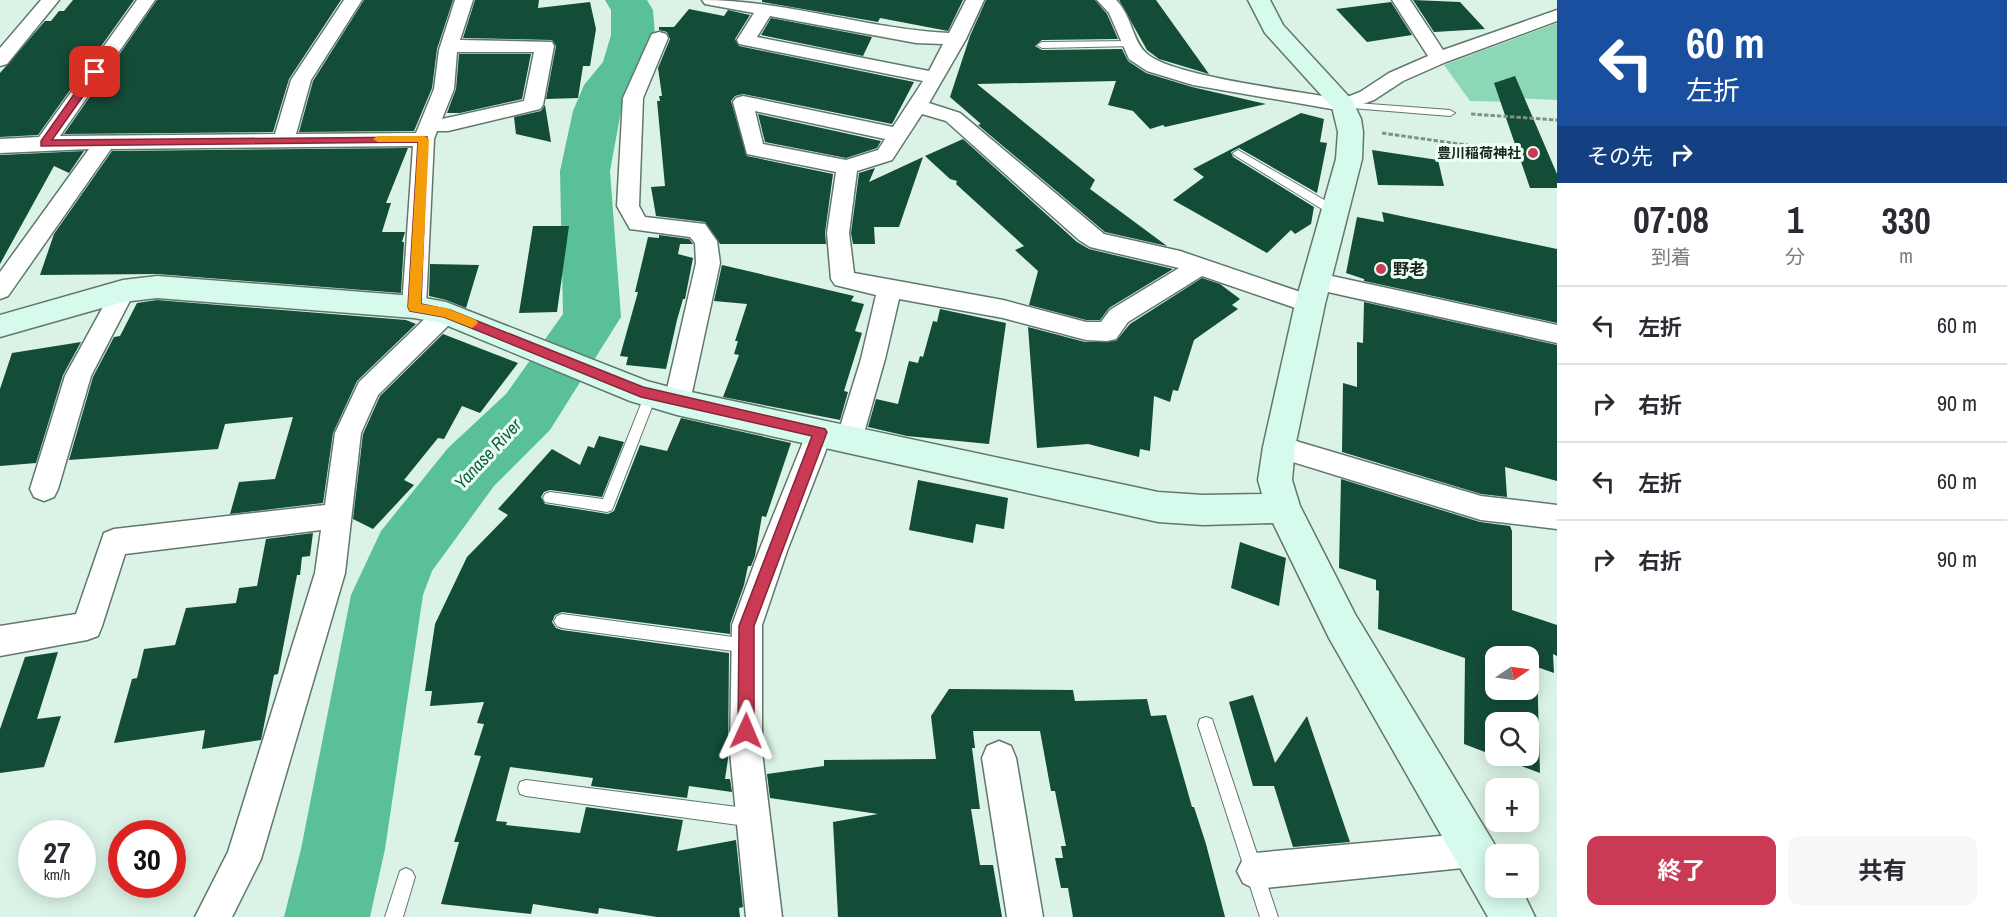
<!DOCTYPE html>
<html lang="ja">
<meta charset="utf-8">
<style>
body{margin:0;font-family:"Archivo Narrow","Noto Sans JP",sans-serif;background:#f7f7f7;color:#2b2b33;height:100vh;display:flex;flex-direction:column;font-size:22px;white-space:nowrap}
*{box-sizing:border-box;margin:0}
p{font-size:20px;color:#7c7c81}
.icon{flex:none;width:33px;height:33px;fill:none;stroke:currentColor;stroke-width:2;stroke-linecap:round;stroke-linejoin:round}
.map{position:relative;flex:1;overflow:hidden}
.sheet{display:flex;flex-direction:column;background:#fff;width:450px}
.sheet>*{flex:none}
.hud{background:#1a4fa0;color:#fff;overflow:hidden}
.needle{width:39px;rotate:77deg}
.controls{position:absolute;left:1485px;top:646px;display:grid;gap:12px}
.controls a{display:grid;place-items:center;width:54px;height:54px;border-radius:12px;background:#fff;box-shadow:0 3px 15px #0003;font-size:30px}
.speed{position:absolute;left:18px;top:820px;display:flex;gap:12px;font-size:30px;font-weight:700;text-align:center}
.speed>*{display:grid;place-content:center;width:78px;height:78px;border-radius:50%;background:#fff;box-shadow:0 3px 15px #0003;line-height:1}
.speed small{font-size:15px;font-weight:400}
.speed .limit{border:9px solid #d22;background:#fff;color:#111}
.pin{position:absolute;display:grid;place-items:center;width:51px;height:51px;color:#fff;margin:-26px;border-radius:12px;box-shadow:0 3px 9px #0006}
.me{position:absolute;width:66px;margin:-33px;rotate:1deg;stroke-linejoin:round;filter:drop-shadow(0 0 4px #0008)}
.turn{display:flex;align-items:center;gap:21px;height:126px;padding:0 30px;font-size:27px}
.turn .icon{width:78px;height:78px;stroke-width:2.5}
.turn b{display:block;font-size:42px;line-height:51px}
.then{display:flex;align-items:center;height:57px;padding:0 30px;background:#0003;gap:12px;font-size:22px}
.eta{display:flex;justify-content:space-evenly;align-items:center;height:102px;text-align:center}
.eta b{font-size:36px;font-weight:700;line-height:42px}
.button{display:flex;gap:12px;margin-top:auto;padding:12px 30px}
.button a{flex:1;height:69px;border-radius:12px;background:#ca3a54;color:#fff;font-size:24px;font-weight:700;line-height:69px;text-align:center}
.button a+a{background:#f7f7f7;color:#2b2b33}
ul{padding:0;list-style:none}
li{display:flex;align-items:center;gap:18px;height:78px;padding:0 30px;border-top:2px solid #e1e1e2}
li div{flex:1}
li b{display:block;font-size:22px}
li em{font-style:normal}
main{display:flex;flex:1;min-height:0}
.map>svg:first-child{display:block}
.green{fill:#8cd8b6}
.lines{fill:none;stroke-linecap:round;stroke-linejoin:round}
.river{fill:#5ac097;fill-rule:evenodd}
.building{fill:#134c37;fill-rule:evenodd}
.lane-casing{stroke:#61776c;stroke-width:2}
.street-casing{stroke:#61776c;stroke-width:3}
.secondary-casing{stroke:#61776c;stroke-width:3}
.path{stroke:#809188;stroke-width:3;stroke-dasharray:4.5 2;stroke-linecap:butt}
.lane{fill:#fff;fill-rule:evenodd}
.street{fill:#fff;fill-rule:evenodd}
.secondary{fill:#d6faec;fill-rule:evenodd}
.route{fill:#ca3a54;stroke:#832637;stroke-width:1.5}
.slow{fill:#f59e0b}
.poi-dot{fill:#ca3a54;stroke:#ebfff5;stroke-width:2}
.labels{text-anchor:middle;stroke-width:6;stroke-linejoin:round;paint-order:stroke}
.far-poi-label{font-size:14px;font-weight:bold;fill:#1b241f;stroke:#ebfff5;text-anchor:end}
.poi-label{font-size:16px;font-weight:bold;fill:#1b241f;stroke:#ebfff5;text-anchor:start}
.water-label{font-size:18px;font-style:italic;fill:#136247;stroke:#ebfff5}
</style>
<main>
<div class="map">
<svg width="1557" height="917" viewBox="0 0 1557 917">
<rect width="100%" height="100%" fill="#dbf3e7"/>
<path class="green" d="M1557,23v77l-42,-2 2,4 -47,-1 -26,-36z"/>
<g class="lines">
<path class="river" d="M605,0h42l6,10 2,25 -7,31 -19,23 -8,22 -11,60 11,146 -71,113 -56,56 -62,85 -9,24 -38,254 -15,68h-86l17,-68 50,-254 30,-64 67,-83 58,-54 57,-80 -3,-143 13,-60 11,-26 19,-23 8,-27v-25z"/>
</g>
<path class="building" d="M73,0h61l-96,135 -38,2v-64l45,-52h6l8,-10h5z
M157,0h184l-52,79 -16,53 -209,2z
M364,0h89l-16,49 -5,39 -18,43 -115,1 14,-51z
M475,0h64l-1,8 52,-6 6,27 -6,37h-7l-5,32 -32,1 10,-53 -4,-6 -89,-2z
M762,0h201l-15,31 -68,-13 -2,4 -116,-20z
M986,0h109l12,14 11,25 -76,1 -7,6 7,4 80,-1 6,12 18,12 46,14 74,17 -101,23 -2,-2 -13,4 -17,-18 -25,-6 8,-24 -139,3 118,96 -5,9 77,57 -62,-14 -127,-107 3,-1 -31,-27 20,-61z
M1119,0h37l53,74 -50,-15 -12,-9z
M1413,0l47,2 25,27 -51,3z
M1391,2l21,33 -45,7 -31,-33z
M689,9l35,7 4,-6 22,5 -15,24 4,7 175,36 -22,42 -149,-30 -8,2 -4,5 16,55 86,18 -8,59 1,11h-106l-15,-22 -49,-6 -5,-29 14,-1 -8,-85h3l-1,-5h3l-4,-28 12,-29 -3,-7 -8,-2v-3h15z
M771,18l101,19 -9,19 -102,-21z
M459,54h72l-9,45 -62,14h-13l9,-24z
M1515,76l42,98v14h-27l-36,-105z
M545,105l6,37 -35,-8 -2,-17 27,-6z
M1301,113l23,6 -4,23 7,1 -10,50 -78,-45 -8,4 2,5 81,50 -3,17 -16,10 -4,-4 -24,23 -94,-53 31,-23 -11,-8z
M758,114l123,27 -4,7 -31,10 -81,-16z
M963,139l114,103 12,7 84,20 -64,39 -9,12h-14l-57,-15 9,-34 -23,-21 9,-4 -68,-62 1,-3 -7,-2 -25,-23z
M408,148l-22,55h5l-9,29h23l-3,10h2l-3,51 -244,-19 -117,1 14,-41 58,-83z
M1372,150l66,10 6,26 -66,-1z
M84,151l-15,22 -15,-7 -54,98v-109z
M923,157l-24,70h-25l1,17h-22l-2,-11 8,-60 16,-5 -6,14z
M1382,212l175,37v74l-193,-42v-2l-18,-6 11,-56 27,5z
M533,226h36l-12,86 -38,1z
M659,235l30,4 4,5h-13l-2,10 15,4 -8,41h-2l-6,21 -11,49 -40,-4 2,-8 -8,-1 18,-64h-3l13,-55 11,1z
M430,264l49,1 -13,43 -20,-8 -17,-4z
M722,265l132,31 -3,5 13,3 -9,27 7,2 -18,58 4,1 -8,28 -117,-23 16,-42 -5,-1 4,-13h-3l12,-37 -33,-3z
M1202,278l18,6 20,15 -8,6 6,4 -44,31 -16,51 -5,-1 -3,12 -16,-6 -4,55 -10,-2 -1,8 -51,-13 -51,4 -9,-121 57,15 31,-1 14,-17z
M157,300l249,20 10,4 -59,57 -24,52 -10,70 -93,11 9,-32 36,-3 18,-62 -68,7 -7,25 -149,11 24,-83 21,-40 6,-1 17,-33z
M1364,302l193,43v136l-52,-14 2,30 -26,-3 -139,-42 1,-69 14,4v-45l6,1z
M940,309l66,14 -17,121 -82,-8 -39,-9 8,-28 22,5 11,-43 9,2 2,-7 3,1 10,-36 4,1z
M443,334l75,29 -38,50 -18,-7 -18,33 -6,-1 -34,42 10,5 -41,44 -20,-10 10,-85 17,-38z
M81,342l-18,33 -27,88 -36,3v-77l12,-36z
M681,418l110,25 -25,74 -4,-1 -7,40 -4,10h-3l-4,19 -14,39v10l-168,-22 -7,3 -3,7 4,6 6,2 167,23 -1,106 -3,20h5l2,13 -43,-6 -2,12 -96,-12 2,-8 -83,-11 -14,54 11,1 -1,3 74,8 6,-26 97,13 -6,31 59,-11 7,67 -4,1 1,9h-83l-58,-9 -1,6 -65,-10 -2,10 -90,-10 18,-62h-5l27,-86 -7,-1 10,-31 -7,-1 7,-21 -54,4 2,-15h-7l10,-67 32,-67 41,-42 -10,-6 54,-60 28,16 8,-19 6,2 5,-12 25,6 -22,55 -52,-7 -6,2 -3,5 4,7 63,10 6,-3 26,-66 27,6z
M1341,479l139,43 30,4 2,5v79l45,15v31l-4,-2 1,19 -17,-6 3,106 -76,-29 1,-86 -87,-29 1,-38 -3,-1v-10l-37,-12zM1496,657h32v33h-32zM1496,723h32v33h-32z
M918,480l90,18 -4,31 -28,-5 -3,19 -64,-13z
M313,533l-3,23 -8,1 -2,18h-3l-19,99 -4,1 -13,65 -59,9 3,-19 -91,13 18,-64 5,-1 7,-29 31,-4 11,-37 50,-5 3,-15 18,-2 9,-47z
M1240,542l46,16 -7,48 -48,-18z
M58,652l-21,67 24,-3 -17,51 -44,6v-44l25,-72z
M949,689l124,1 2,11 72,-2 4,17 15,-1 26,92h2l12,37 19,73h-152l-5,-29h-7l-6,-30h8l-2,-12h5l-11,-55h-4l-11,-60h-67l2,17h-3l8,61h-9l9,56h13l9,52h-164l-5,-95 45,-8 -108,-16 -3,-24 57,-8v-6l112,-1 -5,-43z
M1253,695l22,68 32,-47 43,126 -57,5 -19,-61h-21l-24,-84z"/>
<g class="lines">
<g class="lane-casing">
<path id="lane" d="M1131,41l5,3 -2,2 -92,2 -5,-3 5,-3z
M1343,102l107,8 5,3 -5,3 -111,-9 -1,-2z
M1238,150l100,58v6h-8l-96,-59 -1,-2z
M651,389l6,5 -45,116 -5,2 -62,-10 -2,-4 2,-4 5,-2 53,7 42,-105z
M562,614l186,25 5,2 3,5 -3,5 -5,2 -186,-25 -5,-2 -3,-5 3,-5z
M1206,717l6,2 66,198h-18l-62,-192 2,-6z
M526,780l227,29 6,3 3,6 -3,6 -6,3 -227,-31 -6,-2 -2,-6 2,-6z
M406,868l6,3 3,6 -12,40h-18l15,-46z"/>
</g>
<g class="street-casing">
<path id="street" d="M41,0h18l-52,64 -7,2v-18z
M137,0h18l-95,136 215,-2 16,-54 53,-80h18l-51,80 -15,54 120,-1 18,-44 5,-39 16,-50h18l-13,40 92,2 2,4 -11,59 -3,4 -92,22h-11l-3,8 -8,168 -4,6 -8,3 -8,-3 -4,-6 11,-161 -302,3 -103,147 -8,3v-27l89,-123 -89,4v-14l39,-2zM457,52h77l-10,49 -82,18 12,-30z
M702,0c83,0 164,29 247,33l17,-33h18l-18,39 -37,64 31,10 144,121 76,17 138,47 4,6 -4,6 -8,3 -108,-37 -74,46 -12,17 -9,2 -21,-1 -83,-22 -104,-19 -14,60 -23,81 -4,8 -9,3 -9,-3 -4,-8 25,-81 15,-64 -41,-10 -4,-6 -4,-46 9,-61 -89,-18 -14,-52 3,-4 7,-2 150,31 30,-46 -184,-37 -2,-4 17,-27 -49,-9zM770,16l146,27 27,1 -14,27 -172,-34zM755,111l130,28 -7,11 -32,10 -83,-16zM922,114l24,7 133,119 11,7 89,21 -69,42 -9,12h-15l-83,-22 -149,-27 -5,-40 8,-62 35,-11z
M1097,0h19c16,16 16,39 29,52 21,24 159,40 197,47l18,-7 29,-19 39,-17 -36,-56h18l33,50 114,-40v11l-111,41 -43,19 -29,19 -31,11 -150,-26 -46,-14 -18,-12 -20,-46z
M659,32l7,2 2,4 -25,60 -4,108 6,11 60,7 12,17 3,22 -30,139 -4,7 -9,3 -9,-3 -4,-7 32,-139 -1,-20 -5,-6 -60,-8 -13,-23 6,-108 27,-60 2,-4z
M1318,273l239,52v18l-247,-55 -4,-6 4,-6z
M123,282l8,3 4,6 -44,85 -33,113 -4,8 -10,4 -10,-4 -4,-8 35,-113 50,-91z
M446,304l9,3 3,6 -3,6 -77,76 -17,38 -16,140 -84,286 -29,58h-37l33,-65 87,-279 6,-43 -196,24 -23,72 -4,10 -11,4 -87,16v-30l76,-12 28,-81 10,-4 211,-24 10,-72 24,-51 78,-75z
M820,421l9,3 4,8 -46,119 -25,74v127l20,165h-36l-16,-165 2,-127 27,-74 48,-119 4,-8z
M1279,436l202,60 76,9v24l-76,-9 -211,-65 -4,-8 4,-8z
M999,741l12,5 5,12 27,159h-36l-25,-159 5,-12z
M1473,833l12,5 5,12 -5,12 -12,5 -218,22 -12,-6 -6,-12 6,-12 12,-6z"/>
</g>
<g class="secondary-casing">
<path id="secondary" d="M1248,0h22l13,25 69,75 9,19 2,13 -1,27 -37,145 -30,143 -3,33 8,26 55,108 146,241h-5v33h25l14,29h-47l-159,-279 -56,-115 -70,2 -45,-3 -481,-107 -47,-14 -189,-78 -27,-5 -257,-20 -34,4 -123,35v-22l123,-35 34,-4 257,20 32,6 201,79 30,8 481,103 45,3 59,-1 -4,-14 5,-33 32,-143 41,-145 2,-27 -6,-25 -67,-74z"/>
</g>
<path class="path" d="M1471,114l86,6
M1382,133l127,18"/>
<use href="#lane" class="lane"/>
<use href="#street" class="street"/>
<use href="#secondary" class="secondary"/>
</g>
<path class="route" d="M92,69l8,3 -48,68 375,-3 -6,167 29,6 193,77 182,42 2,3 -73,194v105l-2,6 -6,2 -6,-2 -2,-6 1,-105 73,-190 -171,-39 -197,-80 -34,-6 -2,-4 10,-165 -377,4v-5z"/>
<path class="slow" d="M424,136l5,3 -8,165 25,4 30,12 2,3 -6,5 -28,-11 -34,-6 -2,-4 10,-165h-40l-5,-3 5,-3z"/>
<g class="poi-dot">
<circle cx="1533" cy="153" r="6"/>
<circle cx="1381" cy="269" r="6"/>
</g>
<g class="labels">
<g class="far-poi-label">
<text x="1521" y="158">豊川稲荷神社</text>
</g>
<g class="poi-label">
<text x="1393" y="275">野老</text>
</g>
<g class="water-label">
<text transform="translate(488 454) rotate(-47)" y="6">Yanase River</text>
</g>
</g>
</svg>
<div class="controls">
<a><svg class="needle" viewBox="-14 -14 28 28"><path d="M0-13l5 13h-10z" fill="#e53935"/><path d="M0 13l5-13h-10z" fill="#7c7c81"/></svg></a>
<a><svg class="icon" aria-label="search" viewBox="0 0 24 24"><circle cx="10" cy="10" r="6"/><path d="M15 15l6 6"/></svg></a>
<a>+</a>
<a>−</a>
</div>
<div class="speed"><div>27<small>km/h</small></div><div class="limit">30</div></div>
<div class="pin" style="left:95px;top:72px;background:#d93025"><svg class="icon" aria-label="arrive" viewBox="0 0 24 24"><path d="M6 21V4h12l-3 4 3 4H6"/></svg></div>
<svg class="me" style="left:746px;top:731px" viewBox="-20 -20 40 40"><path d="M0-17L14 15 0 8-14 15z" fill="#ca3a54" stroke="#fff" stroke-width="4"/></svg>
</div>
<section class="sheet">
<div class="hud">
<div class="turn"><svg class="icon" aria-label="left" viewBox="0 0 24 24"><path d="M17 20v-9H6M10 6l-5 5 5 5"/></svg><div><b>60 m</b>左折</div></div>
<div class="then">その先<svg class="icon" aria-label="right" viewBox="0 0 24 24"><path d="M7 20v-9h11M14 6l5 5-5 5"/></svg></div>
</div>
<div class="eta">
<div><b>07:08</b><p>到着</p></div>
<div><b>1</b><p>分</p></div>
<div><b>330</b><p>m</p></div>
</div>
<ul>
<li><svg class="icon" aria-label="left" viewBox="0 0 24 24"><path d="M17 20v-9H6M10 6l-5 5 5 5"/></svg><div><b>左折</b></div><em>60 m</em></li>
<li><svg class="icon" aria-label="right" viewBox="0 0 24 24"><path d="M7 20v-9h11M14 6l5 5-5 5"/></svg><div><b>右折</b></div><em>90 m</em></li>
<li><svg class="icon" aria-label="left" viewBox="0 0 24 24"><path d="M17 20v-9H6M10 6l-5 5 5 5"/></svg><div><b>左折</b></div><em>60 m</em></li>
<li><svg class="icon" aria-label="right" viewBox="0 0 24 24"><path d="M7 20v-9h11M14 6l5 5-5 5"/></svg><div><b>右折</b></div><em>90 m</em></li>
</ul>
<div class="button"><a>終了</a><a>共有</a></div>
</section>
</main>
